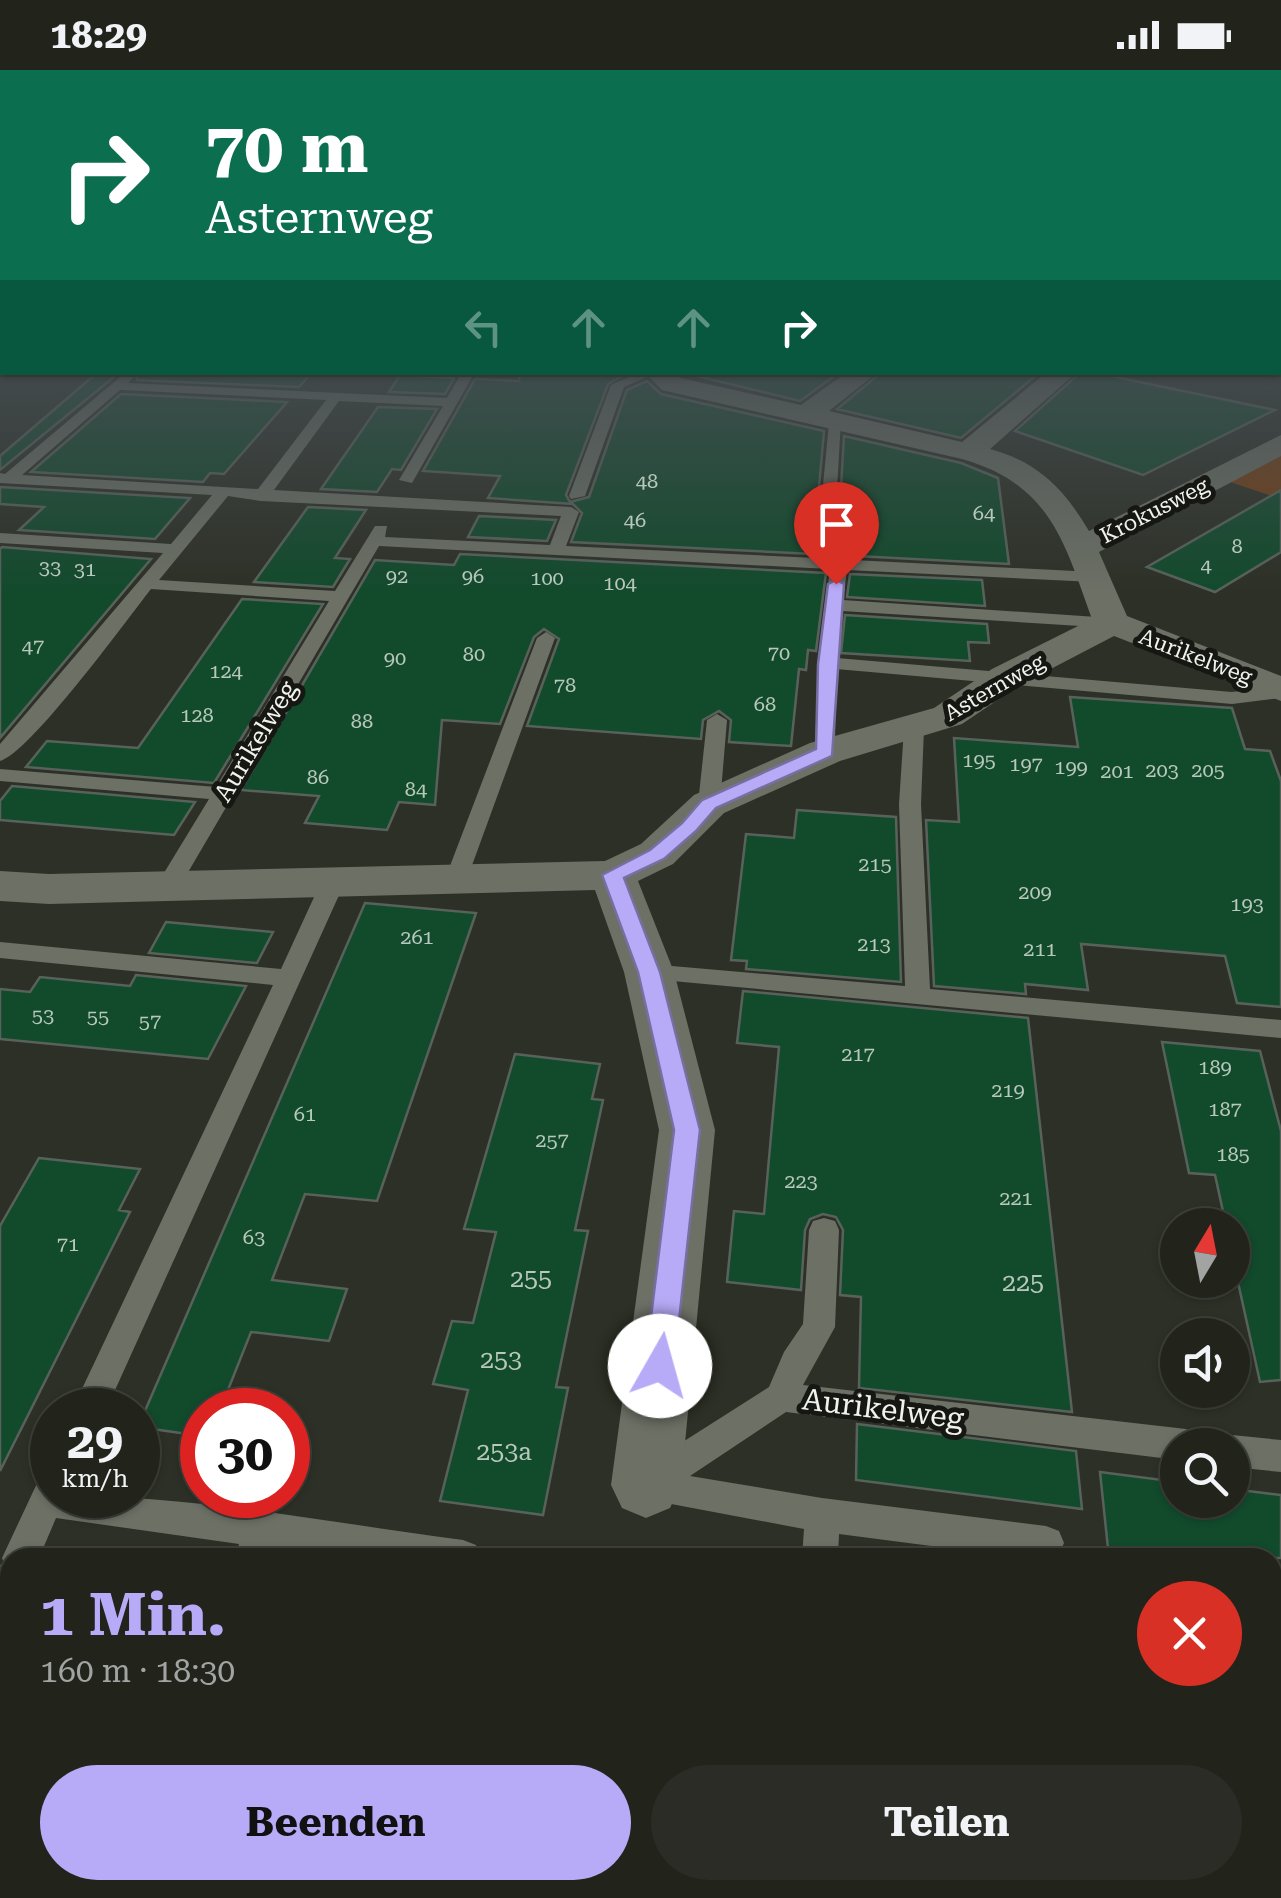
<!DOCTYPE html>
<html lang="de">
<meta charset="utf-8">
<style>
body{margin:0;font-family:"Roboto Serif",serif;background:#2a2c25;color:#f1f3f6;height:100vh;display:flex;flex-direction:column;font-size:38px;white-space:nowrap}
*{box-sizing:border-box;margin:0}
p{font-size:32px;color:#a2a4a3}
.icon{flex:none;width:55px;height:55px;fill:none;stroke:currentColor;stroke-width:2;stroke-linecap:round;stroke-linejoin:round}
.map{position:relative;flex:1;overflow:hidden}
.sheet{position:absolute;left:0px;top:1478px;width:1282px;height:352px;display:flex;flex-direction:column;background:#22241c;border-radius:30px 30px 0 0;box-shadow:0 2px 8px #0004,0 0 0 2px #3f413b}
.sheet>*{flex:none}
.banner{position:absolute;left:0px;top:0px;width:1282px;height:305px;box-shadow:0 2px 8px #0004,0 0 0 2px #3f413b;background:#0b6e4f;color:#fff;overflow:hidden}
.needle{width:65px;rotate:10deg}
.buttons{position:absolute;left:1160px;top:1138px;display:grid;gap:20px}
.buttons a{display:grid;place-items:center;width:90px;height:90px;border-radius:50%;background:#22241c;box-shadow:0 2px 8px #0004,0 0 0 2px #3f413b;font-size:50px}
.speed{position:absolute;left:30px;top:1318px;display:flex;gap:20px;font-size:50px;font-weight:700;text-align:center}
.speed>*{display:grid;place-content:center;width:130px;height:130px;border-radius:50%;background:#22241c;box-shadow:0 2px 8px #0004,0 0 0 2px #3f413b;line-height:1}
.speed small{font-size:25px;font-weight:400}
.speed .limit{border:15px solid #d22;background:#fff;color:#111}
.pin{position:absolute;display:grid;place-items:center;width:85px;height:85px;color:#fff;margin:-102px -42px;border-radius:50% 50% 50% 0;rotate:-45deg;box-shadow:0 0 10px #0007}
.pin .icon{rotate:45deg}
.me{position:absolute;width:110px;margin:-55px;rotate:7deg;stroke-linejoin:round;filter:drop-shadow(0 0 8px #0008)}
.turn{display:flex;align-items:center;gap:35px;height:210px;padding:0 40px;font-size:45px}
.turn .icon{width:130px;height:130px;stroke-width:2.5}
.turn b{display:block;font-size:70px;line-height:85px}
.lanes{display:flex;align-items:center;height:95px;padding:0 40px;background:#0003;justify-content:center;gap:50px;direction:ltr}
.lanes .off{opacity:.35}
.round{display:grid;place-items:center;flex:none;width:105px;height:105px;border-radius:52px;background:#2a2c25}
.headline{display:flex;align-items:center;justify-content:space-between;height:170px;padding:0 40px}
h1{font-size:60px;font-weight:700;line-height:75px;color:#b7abf8}
.button{display:flex;gap:20px;margin-top:auto;padding:20px 40px}
.button a{flex:1;height:115px;border-radius:60px;background:#b7abf8;color:#111;font-size:40px;font-weight:700;line-height:115px;text-align:center}
.button a+a{background:#2a2c25;color:#f1f3f6}
.status{display:flex;justify-content:space-between;align-items:center;height:70px;padding:0 50px;background:#22241c;direction:ltr}
.status svg{height:28px;fill:currentColor}
.map>svg:first-child{display:block}
.green{fill:#773f13}
.building{fill:#124a2c;stroke:#58625b;stroke-width:2.5}
.lines{fill:none;stroke-linecap:round;stroke-linejoin:round}
.lane{fill:#6c7065;fill-rule:evenodd}
.street{fill:#6c7065;fill-rule:evenodd}
.route{fill:#b7abf8;stroke:#776fa1;stroke-width:2.5}
.labels{text-anchor:middle;stroke-width:10;stroke-linejoin:round;paint-order:stroke}
.number-label{font-size:20px;fill:#b8c8bc}
.far-street-label{font-size:22px;fill:#f0f2ec;stroke:#161713}
.street-label{font-size:25px;fill:#f0f2ec;stroke:#161713}
.near-number-label{font-size:25px;fill:#b8c8bc}
.near-street-label{font-size:30px;fill:#f0f2ec;stroke:#161713}
</style>
<div class="status"><b>18:29</b><svg viewBox="0 0 49 12"><path d="M0 12V9h3v3zM5 12V6h3v6zM10 12V3h3v9zM15 12V0h3v12zM26 1h20v11H26zM47 4h2v5h-2z"/></svg></div>
<div class="map">
<svg width="1281" height="1828" viewBox="0 0 1281 1828">
<rect width="100%" height="100%" fill="#2d3026"/>
<path class="green" d="M1281,382v47l-54,-18z"/>
<path class="building" d="M98,302h22l-120,98v-14z
M136,302h176l-13,15 -162,-7z
M520,302h109l-21,12 -42,111 4,7 19,-5 38,-107 20,-9 14,13 163,37 -11,123 -242,-12 11,-29 -9,-9 -85,-6 12,-22 -77,-5 52,-92 44,2z
M680,302h160l-40,29z
M882,302h158l-79,66 -124,-29z
M1081,302h10l184,38 -132,65 -128,-44z
M400,305l54,3 -9,16 -56,-2z
M121,324l166,8 -63,72 -14,-1 -7,9 -172,-10z
M378,337l59,2 -36,61 -9,-1 -15,23 -56,-3z
M844,366l117,27 37,15 11,86 -172,-9z
M0,417l190,11 -35,41 -136,-9 25,-23 -44,-3z
M1281,420v62l-66,40 -68,-25z
M308,437l58,3 -31,48 15,1 -17,28 -79,-5z
M479,446l77,4 -9,21 -79,-4z
M2,477l149,12 -151,179v-189z
M460,484l366,19 -10,78 -8,-1 -2,20 -7,-1 -8,77 -62,-4 2,-22 -12,-9 -16,9 -2,19 -174,-13 32,-87 -15,-10 -10,8 -34,87 -58,-4 -7,85 -36,-3 -12,28 -82,-7 14,-27 -78,-6 134,-230 79,5z
M850,504l132,6 3,26 -138,-9z
M242,529l81,5 -109,179 -188,-16 21,-26 91,7z
M845,545l142,9 2,19 -21,-1 2,19 -129,-8z
M1070,627l162,11 13,41 25,2 11,30v226l-44,-4 -12,-47 -144,-12 7,46 -63,-6 1,10 -92,-8 -8,-166 33,2 -5,-84 124,9z
M12,716l183,16 -21,33 -174,-15v-19z
M797,740l99,7 5,165 -155,-13 1,-8 -16,-1 15,-126 48,4z
M365,833l111,10 -99,288 -72,-7 -33,86 75,9 -18,52 -78,-9 -31,78h-18v26l-64,-9z
M166,852l107,10 -16,31 -108,-10z
M136,905l110,11 -38,73 -208,-20v-50l30,3 10,-15 90,9z
M743,921l285,27 44,394 -213,-24 2,-91 -21,-2 3,-65 -7,-13 -13,-3 -13,5 -5,11 -4,60 -74,-8 7,-71 30,3 15,-167 -42,-4z
M1162,972l98,9 21,80v249l-21,2 -28,-127v-30h-6l-11,-50 -26,-2z
M515,984l85,10 -8,35 11,1 -28,130 13,1 -32,156 12,1 -25,127 -103,-14 28,-111 -35,-6 19,-63 21,2 23,-91 -32,-3z
M39,1088l101,11 -21,41 11,2 -130,259v-245z
M857,1354l219,27 6,58 -226,-29z
M1100,1402l78,10v18h54v-11l49,6v63h-172z"/>
<g class="lines">
<path class="lane" d="M2,272v9l-2,1v-9z
M126,302l9,4 -7,7 319,15 15,-26h13l-63,111 -13,-3 44,-74 -104,-5 -65,89 297,17 8,5 -13,34 250,12 13,-135 12,-3 -8,139 261,13 9,5 -9,5 -247,-12 -4,30 269,18 9,5 -9,5 -270,-17 -5,47 395,34 49,-6v12l-49,6 -396,-35 -1,83 -10,6 -10,-6 3,-89 12,-94 -451,-23 -199,340 -4,5h-16l-4,-5 53,-87 -209,-18v-12l216,18 113,-186 -178,-12c-25,32 -121,164 -151,172v-17l163,-191 -163,-10v-10l171,11 41,-49 -212,-12v-10l5,1zM120,320l206,10 -68,89 -236,-14zM228,426l33,5 300,15 -11,29 -165,-8 2,-11h-12l-40,65 -176,-11z
M639,302h19l-34,15 -39,109 -14,3 -2,-3 42,-111z
M546,562l9,6 -88,241 -11,7 -8,-2 -3,-5 92,-241z
M717,644l10,6 -7,84 -11,6 -11,-6 9,-84z
M914,652l10,6 -3,76 9,185 351,31v18l-641,-60 -3,-6 3,-6 9,-2 256,22 -6,-182 5,-76z
M333,805l12,7 -239,528h-34l201,-425 -273,-27v-16l281,27 40,-87z
M824,1148l11,3 4,9 -4,97 -32,58 383,44 12,5 5,11h-25v15l-392,-48 -96,64 132,22 224,28 13,5 5,12 -5,12 -36,3 -184,-24 -1,24h-36l2,-29 -170,-32 -5,-12 5,-12 135,-86 15,-35 19,-28 6,-94 4,-9z
M1232,1365l49,5v32l-49,-5v-22h-14z
M52,1403v22c139,0 274,27 411,45l13,5 5,13h-146l-61,-9 -3,9h-36l4,-14 -183,-26 -17,40h-29v56l-10,4v-53l4,-2 -2,-5 38,-81z
M0,1636l10,1v40l-10,-1z
M121,1820h42l-3,8h-42z
M784,1820h42v8h-42z"/>
<path class="street" d="M0,267h2v8l-2,1z
M644,302h30l7,6 120,27 46,-33h31l-49,39 133,31 85,-70h30l-87,77c48,13 74,40 99,82l192,-96v21l-182,96 28,64 154,60v25l-167,-65 -94,49 -58,39 -122,37 -116,52 -51,51 -35,17 36,91 41,158 -34,355 -11,23 -24,10 -24,-10 -11,-23 48,-355 -35,-158 -29,-82 -546,14 -49,-3v-30l49,3 556,-13 36,-17 53,-49 116,-52 124,-35 58,-39 100,-50c-28,-78 -42,-135 -130,-160l-300,-69z"/>
</g>
<linearGradient id="sky" x2="0" y2="1"><stop stop-color="#191a15"/><stop offset="0.51" stop-color="#464e52"/><stop offset="1" stop-color="#464e52" stop-opacity="0"/></linearGradient>
<rect width="1281" height="523" fill="url(#sky)"/>
<path class="route" d="M836,510l8,4 -12,172 -116,52 -20,23 -32,28 -40,19 36,94 40,158 -26,236 -4,10 -10,3 -11,-3 -4,-10 29,-236 -36,-158 -36,-97 48,-25 32,-27 20,-23 114,-51 2,-85 10,-80z"/>
<g class="labels">
<g class="number-label">
<text x="647" y="418">48</text>
<text x="984" y="450">64</text>
<text x="635" y="457">46</text>
<text x="1237" y="483">8</text>
<text x="1206" y="502">4</text>
<text x="50" y="504">33</text>
<text x="85" y="506">31</text>
<text x="397" y="513">92</text>
<text x="473" y="513">96</text>
<text x="547" y="515">100</text>
<text x="620" y="520">104</text>
<text x="33" y="583">47</text>
<text x="779" y="590">70</text>
<text x="474" y="591">80</text>
<text x="395" y="595">90</text>
<text x="226" y="608">124</text>
<text x="565" y="622">78</text>
<text x="765" y="641">68</text>
<text x="197" y="652">128</text>
<text x="362" y="658">88</text>
<text x="979" y="697">195</text>
<text x="1026" y="701">197</text>
<text x="1071" y="704">199</text>
<text x="1162" y="707">203</text>
<text x="1208" y="707">205</text>
<text x="1117" y="708">201</text>
<text x="318" y="714">86</text>
<text x="416" y="726">84</text>
<text x="875" y="801">215</text>
<text x="1035" y="829">209</text>
<text x="1247" y="841">193</text>
<text x="417" y="874">261</text>
<text x="874" y="881">213</text>
<text x="1040" y="886">211</text>
<text x="43" y="952">53</text>
<text x="98" y="953">55</text>
<text x="150" y="958">57</text>
<text x="858" y="991">217</text>
<text x="1215" y="1004">189</text>
<text x="1008" y="1027">219</text>
<text x="1225" y="1046">187</text>
<text x="305" y="1051">61</text>
<text x="552" y="1077">257</text>
<text x="1233" y="1091">185</text>
<text x="801" y="1118">223</text>
<text x="1016" y="1135">221</text>
<text x="254" y="1174">63</text>
<text x="68" y="1181">71</text>
</g>
<g class="far-street-label">
<text transform="translate(1154 440) rotate(-27)" y="8">Krokusweg</text>
<text transform="translate(1196 586) rotate(21)" y="8">Aurikelweg</text>
<text transform="translate(994 617) rotate(-30)" y="8">Asternweg</text>
</g>
<g class="street-label">
<text transform="translate(255 671) rotate(-59)" y="9">Aurikelweg</text>
</g>
<g class="near-number-label">
<text x="531" y="1217">255</text>
<text x="1023" y="1221">225</text>
<text x="501" y="1298">253</text>
<text x="504" y="1390">253a</text>
</g>
<g class="near-street-label">
<text transform="translate(883 1339) rotate(7)" y="10">Aurikelweg</text>
</g>
</g>
</svg>
<div class="buttons">
<a><svg class="needle" viewBox="-14 -14 28 28"><path d="M0-13l5 13h-10z" fill="#e53935"/><path d="M0 13l5-13h-10z" fill="#a2a4a3"/></svg></a>
<a><svg class="icon" aria-label="sound" viewBox="0 0 24 24"><path d="M4 9h4l5-4v14l-5-4H4zM17 9q2 3 0 6"/></svg></a>
<a><svg class="icon" aria-label="search" viewBox="0 0 24 24"><circle cx="10" cy="10" r="6"/><path d="M15 15l6 6"/></svg></a>
</div>
<div class="speed"><div>29<small>km/h</small></div><div class="limit">30</div></div>
<div class="pin" style="left:836px;top:514px;background:#d93025"><svg class="icon" aria-label="arrive" viewBox="0 0 24 24"><path d="M6 21V4h12l-3 4 3 4H6"/></svg></div>
<svg class="me" style="left:660px;top:1296px" viewBox="-20 -20 40 40"><circle r="19" fill="#fff"/><path d="M0-13L10 11 0 6-10 11z" fill="#b7abf8"/></svg>
<div class="banner">
<div class="turn"><svg class="icon" aria-label="right" viewBox="0 0 24 24"><path d="M7 20v-9h11M14 6l5 5-5 5"/></svg><div><b>70 m</b>Asternweg</div></div>
<div class="lanes"><svg class="icon off" aria-label="left" viewBox="0 0 24 24"><path d="M17 20v-9H6M10 6l-5 5 5 5"/></svg><svg class="icon off" aria-label="ahead" viewBox="0 0 24 24"><path d="M12 20V5M6 11l6-6 6 6"/></svg><svg class="icon off" aria-label="ahead" viewBox="0 0 24 24"><path d="M12 20V5M6 11l6-6 6 6"/></svg><svg class="icon" aria-label="right" viewBox="0 0 24 24"><path d="M7 20v-9h11M14 6l5 5-5 5"/></svg></div>
</div>
<section class="sheet">
<div class="headline"><div><h1>1 Min.</h1><p>160 m · 18:30</p></div><a class="round" style="background:#d93025;color:#fff"><svg class="icon" aria-label="close" viewBox="0 0 24 24"><path d="M6 6l12 12M18 6L6 18"/></svg></a></div>
<div class="button"><a>Beenden</a><a>Teilen</a></div>
</section>
</div>
